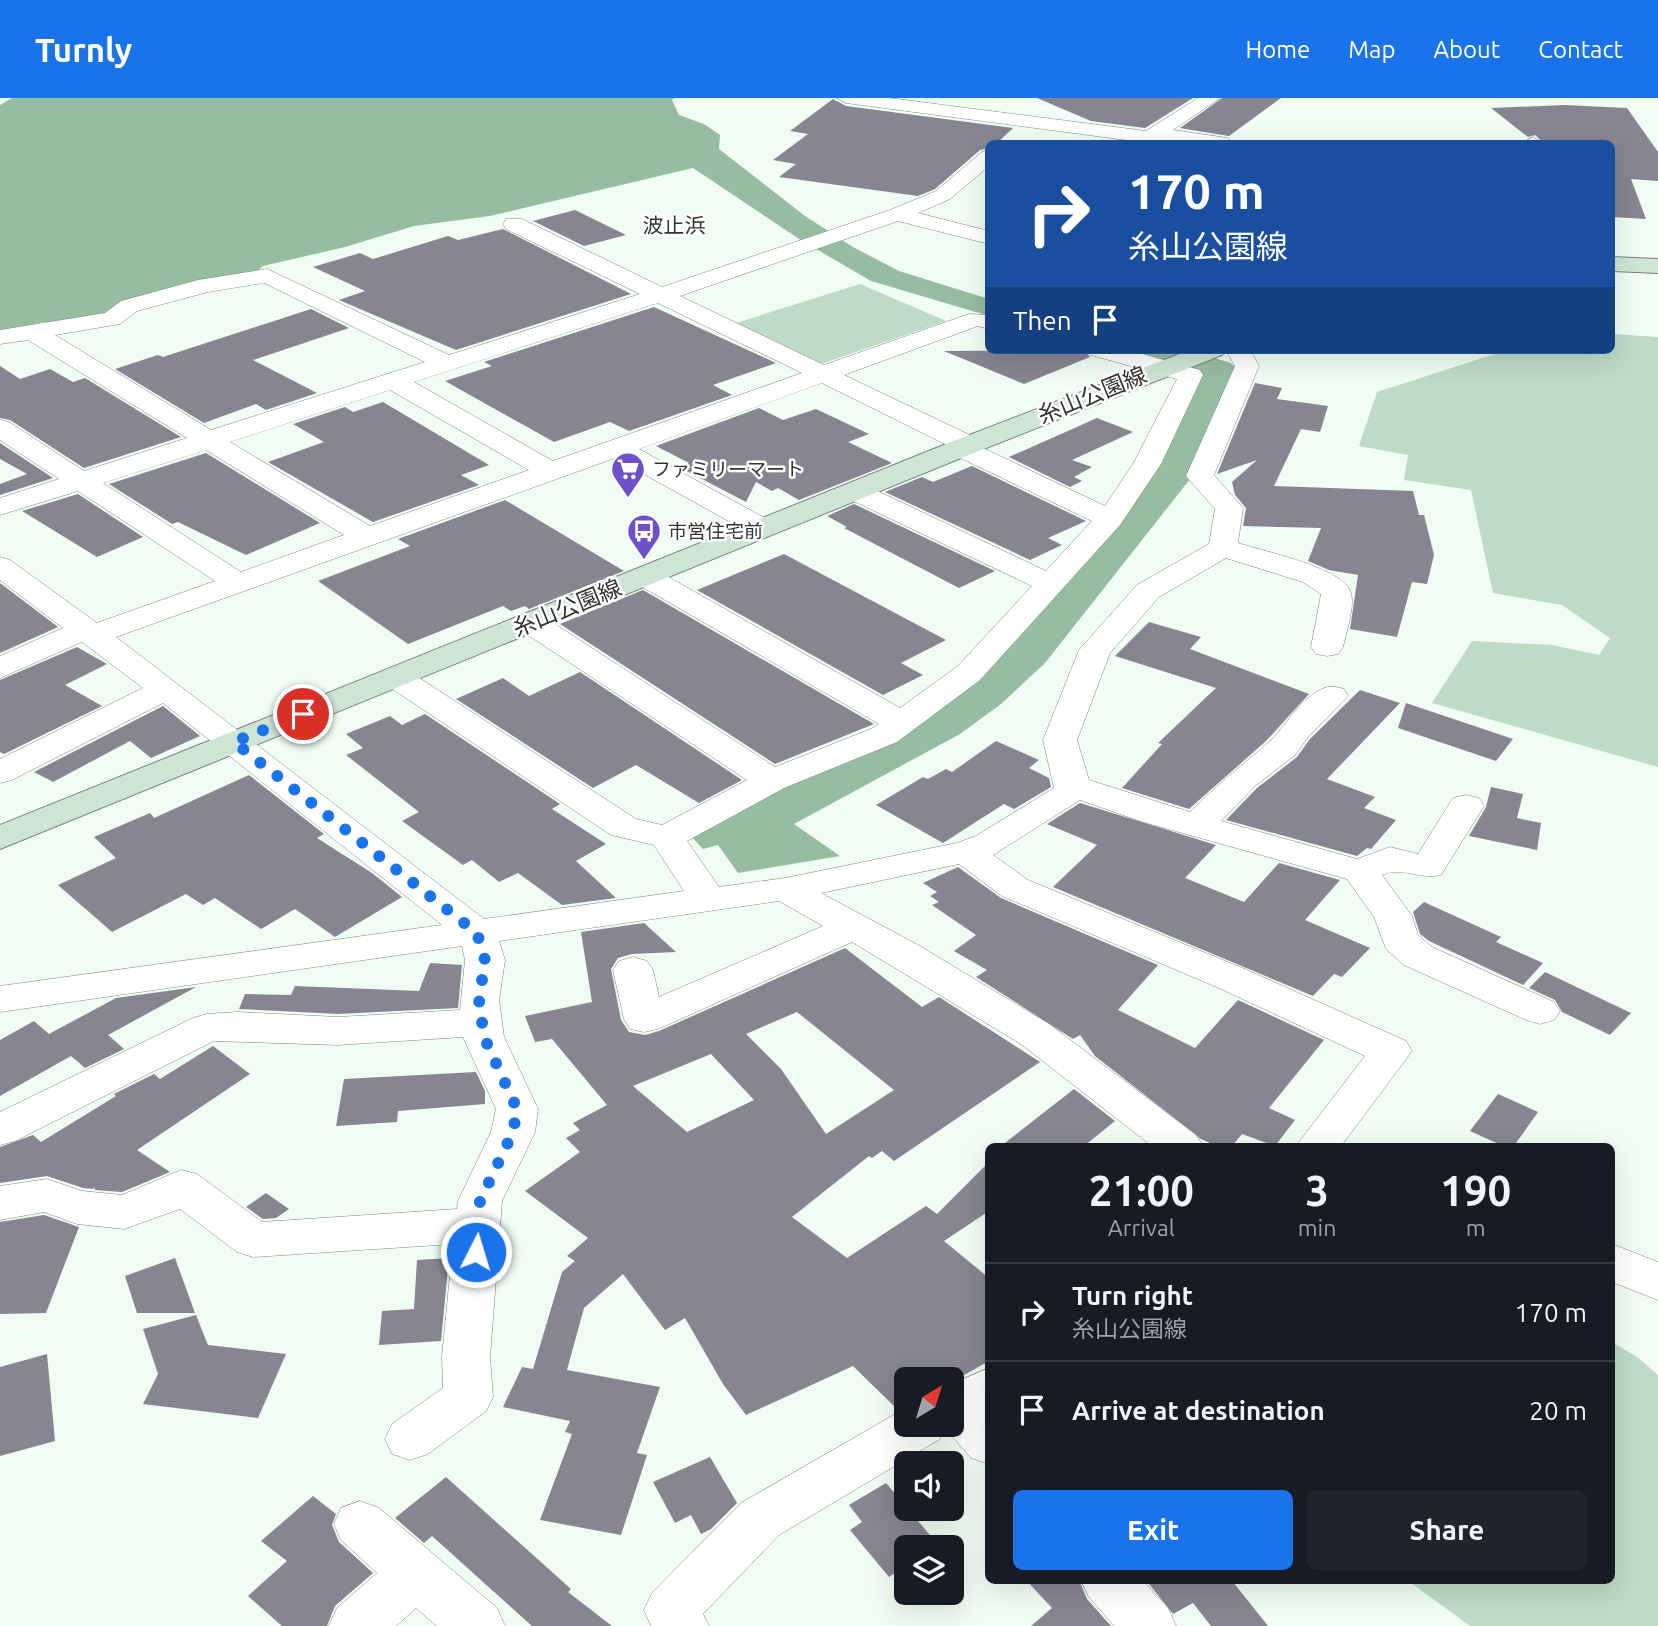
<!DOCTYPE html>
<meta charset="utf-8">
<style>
body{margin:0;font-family:Ubuntu,"Noto Sans JP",sans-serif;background:#20242c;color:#f1f3f6;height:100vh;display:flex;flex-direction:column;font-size:26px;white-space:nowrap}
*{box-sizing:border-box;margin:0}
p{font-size:23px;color:#9ea1a6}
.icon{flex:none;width:38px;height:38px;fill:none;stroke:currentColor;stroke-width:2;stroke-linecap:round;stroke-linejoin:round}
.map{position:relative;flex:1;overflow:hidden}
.drawer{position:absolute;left:985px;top:1045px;width:630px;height:441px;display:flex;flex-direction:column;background:#171b24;border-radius:10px;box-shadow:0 7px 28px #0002}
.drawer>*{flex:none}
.guide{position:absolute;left:985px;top:42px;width:630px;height:214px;border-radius:10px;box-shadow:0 7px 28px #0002;background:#1a4fa0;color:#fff;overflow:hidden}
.needle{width:46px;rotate:38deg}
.tools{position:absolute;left:894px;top:1269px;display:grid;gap:14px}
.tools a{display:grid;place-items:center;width:70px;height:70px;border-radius:10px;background:#171b24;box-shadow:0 7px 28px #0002;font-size:35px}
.pin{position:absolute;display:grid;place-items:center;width:60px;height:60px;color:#fff;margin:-30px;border:4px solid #fff;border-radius:50%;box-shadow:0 2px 7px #0007}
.me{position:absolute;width:77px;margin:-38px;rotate:5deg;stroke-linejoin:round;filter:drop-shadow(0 0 5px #0008)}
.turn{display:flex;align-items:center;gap:24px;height:147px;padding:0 28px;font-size:32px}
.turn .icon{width:91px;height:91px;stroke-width:2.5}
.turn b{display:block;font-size:49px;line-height:60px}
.then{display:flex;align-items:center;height:66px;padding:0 28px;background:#0003;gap:14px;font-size:26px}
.eta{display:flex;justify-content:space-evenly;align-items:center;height:119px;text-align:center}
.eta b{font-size:42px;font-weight:700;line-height:49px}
.cta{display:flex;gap:14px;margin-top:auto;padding:14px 28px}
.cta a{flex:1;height:80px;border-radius:10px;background:#1a73e8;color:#fff;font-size:28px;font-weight:700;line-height:80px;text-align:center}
.cta a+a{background:#20242c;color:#f1f3f6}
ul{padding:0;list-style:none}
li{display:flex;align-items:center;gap:21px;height:98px;padding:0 28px;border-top:2px solid #363941}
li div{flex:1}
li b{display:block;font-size:26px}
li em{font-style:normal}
header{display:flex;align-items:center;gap:42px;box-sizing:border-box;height:98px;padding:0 35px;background:#1a73e8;color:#fff}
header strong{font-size:33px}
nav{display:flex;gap:38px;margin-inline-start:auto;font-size:24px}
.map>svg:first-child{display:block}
.green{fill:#bddbc5}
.water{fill:#97bda1}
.building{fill:#868591;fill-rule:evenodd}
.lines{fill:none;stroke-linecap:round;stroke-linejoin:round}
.minor-casing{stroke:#7a857c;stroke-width:1}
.secondary-casing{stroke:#7a857c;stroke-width:2}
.minor{fill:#fff;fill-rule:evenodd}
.secondary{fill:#cee5d5;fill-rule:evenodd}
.route{stroke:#1a73e8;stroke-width:12;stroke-dasharray:0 21.6}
.labels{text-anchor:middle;stroke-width:5;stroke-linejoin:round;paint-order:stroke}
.far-poi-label{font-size:19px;fill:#303531;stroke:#fff;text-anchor:start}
.far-quarter-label{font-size:21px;fill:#303531;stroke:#fff}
.street-label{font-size:23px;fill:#303531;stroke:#fff}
</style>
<header>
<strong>Turnly</strong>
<nav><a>Home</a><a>Map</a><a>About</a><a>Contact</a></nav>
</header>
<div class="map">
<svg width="1658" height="1528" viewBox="0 0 1658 1528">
<rect width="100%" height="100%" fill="#f0fdf3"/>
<path class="green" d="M860,186l86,37 -128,44 -85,-41z
M1612,236l46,3v430l-226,-64 40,-62 80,4 47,10 11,-17 -48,-33 -69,-12 -22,-103 -67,-10 4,-25 -49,-9 18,-54 130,-42h105z
M1612,1244l25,15 21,18v251h-188l-63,-46h205z"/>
<path class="water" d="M12,0h663l-3,2 7,15 25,9 16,11 -1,14 86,67 48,31 46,24 90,28v17l-118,-35 -72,-42 -106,-71 -203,48 -76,10 -69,21 -82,19 -9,8 -148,42 -49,9 -13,-3 -44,9v-226z
M1132,252h56l43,13 5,5 -3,23 -9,-1 -26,79 -153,194 -44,41 -41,30 -166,90 46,32 -102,17 -20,-28 -15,4 -12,-13 100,-56 108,-47 165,-148 136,-213z"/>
<path class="building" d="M1037,0h156l-48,30 -54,-7z
M1222,0h59l-52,38 -49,-8z
M833,1l13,7 167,22 -17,16h-7v4l-9,2 -45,39 -17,7 -139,-19 17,-13 -23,-4 35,-26 -18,-3z
M1565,7l62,3 31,44v29l-27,-2 15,40 -34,-2v-73h-67l-10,-9 -7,2 -37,-29z
M575,112l51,25 -42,11 -51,-25z
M503,131l128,65 -175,56 -117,-50 26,-9 -52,-24 47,-14 13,6 75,-23 10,4z
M654,209l122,56 -63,22 19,10 -103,36 -19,-9 -56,20 -109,-61 47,-15 -8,-4z
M311,211l38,19 -96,32 64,33 -51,17 -10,-6 -52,19 -89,-54 43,-14 5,2z
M1085,252l5,7 -66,27 -80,-33z
M0,268l20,13 30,-10 23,13 12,-4 96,59 -97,31 -74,-48 -10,-2z
M1255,285l27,5 -5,11 51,7 -8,26 -19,-3 -27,57 139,5 6,24h5l10,40 -7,29 -15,-2 -15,55 -47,-8 8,-54 -29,-5 -21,-9 13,-33 -78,-2 3,-18 -11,-13 -3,-13 25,-22 -40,14z
M383,304l106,63 -28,10 18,10 -106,37 -105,-60 56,-20 -31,-18 52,-17 8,5z
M759,310l24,12 33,-11 53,25 -21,8 44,21 -93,37 -21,-12 -6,3 -16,-9 -10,20 -67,-35 10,-4 -33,-17z
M1097,320l36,14 -61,28 20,7 -18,10 8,4 -12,6 -61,-30z
M0,345l53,35 -53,17v-11l27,-10 -27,-15z
M206,355l114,70 -74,32 -68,-33 -6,2 -63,-40z
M972,368l114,55 -38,17 14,7 -32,15 -145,-68 37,-15 11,5z
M78,396l65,43 -46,20 -75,-46z
M505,402l119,71 -95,38 -4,-3 -14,5 -8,-5 -95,38 -90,-63 92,-35 -12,-7z
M854,406l141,67 -36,17 -115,-60 3,-1 -20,-11z
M784,456l162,86 -45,23 22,12 -40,20 -186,-105z
M0,485l58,44 -58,26z
M643,492l231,134 -99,40 -215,-140z
M1149,524l52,15 -11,12 119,45 -43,47 -77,68 -67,-21 40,-44 -4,-1 58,-55 -101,-32z
M77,549l30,17 -42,21 37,21 -98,48 -4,-2v-72z
M580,574l162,108 -43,23 -63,-38 -43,23 -137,-89 47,-21 26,18z
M1360,592l40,13 -73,76 48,18 -11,11 32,12 -25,29 -4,-1 -10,8 -131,-36 31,-32 40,-31 13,-18z
M1406,605l107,36 -17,22 -98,-33z
M163,608l37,30 -49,22 -21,-17 -77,41 -19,-10z
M425,616l135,90 -8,5 54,35 -30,17 40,37 -54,7 -44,-32 -19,9 -27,-22 -9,5 -61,-44 17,-9 -73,-57 17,-7 -17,-14 44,-18 12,9z
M996,643l43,19 -10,8 20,10 2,9 -37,22 -10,-5 -61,39 -67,-38 47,-28 5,2 18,-10 6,3z
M249,677l75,59 -7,4 55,35 30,24 -67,40 -40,-28 -34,20 -46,-31 -12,7 -17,-11 -74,38 -54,-47 58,-27 -22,-21 56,-24 4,5z
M1491,689l32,7 -6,24 24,5 -4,27 -68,-14 17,-29z
M1080,705l136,42 -31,33 59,24 35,-39 61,17 -35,40 65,28 -28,29 -8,-3 -21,22 -260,-109 44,-42 -50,-21z
M958,769l43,31 157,67 -40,45 77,38 43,-48 86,40 -55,68 26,12 -20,26 -33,-12 -10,12h-15l-16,-7 -106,-83 -15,-21 -7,4 -97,-62 11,-7 -33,-19 22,-16 -44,-30 7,-3 -9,-6 7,-4 -14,-9z
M1424,804l77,35 -5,5 47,21 -20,22 -94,-44 -9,-7 -7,-22z
M644,825l32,29 -44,2 -14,4 -7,11 10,51 8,12 16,3 14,-4 186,-83 77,59 17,-10 101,65 -146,99 -12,-10 -10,7 -3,-2 -77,61 55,41 79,-52 11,8 52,-52v49l-45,30 45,37v83l-32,18h-51v30l-8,1 -45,-44 -107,49 -23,-31 -38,-66 -20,12 -42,-56 -39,34 -17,62 93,17 -23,66 10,2 -26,80 -81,-15 32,-86 -7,-2 5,-11 -67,-14 19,-40 11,2 29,-97 13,-11 -8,-5 21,-18 -63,-47 55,-39 -14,-14 14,-8 -7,-7 34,-18 -55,-66 -17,3 -10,-26 67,-14 -11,-70zM797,914l97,78 -68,44 -45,-65 -35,-35zM711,956l43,46 -67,32 -54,-46z
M430,865l32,2 -4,43 -120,6 -99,-5 6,-15 46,1 4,-9 124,5z
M1545,874l86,41 -21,22 -48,-23 -7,-12 -26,-12z
M196,889l-88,48 16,14 -39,19 -14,-12 -71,40v-56l34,-19 15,13 67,-36z
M213,948l37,28 -113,76 33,22 -48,20 -27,-2 -1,-3 -1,2 -10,-1 -36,-12 -47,7v-36l33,-12 8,7 75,-46 -2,-2 40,-20 6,5z
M476,974l9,19v13l-87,7 -1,11 -61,4 8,-47z
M1074,991l41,32 -31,25h-83z
M1498,996l40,18 -24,34h-11l-33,-15z
M266,1095l23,16 -13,9 -13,1 -17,-12z
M44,1117l35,12 -33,86 -46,1v-92z
M175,1160l20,55h-58l-12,-37z
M449,1160l-8,83 -62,4 3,-34 32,-2 3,-49z
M196,1217l12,30 78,9 -28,64 -115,-14 15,-30 -15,-45z
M47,1256l8,87 -55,15v-89z
M710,1359l27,46 -26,26 -10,5 -10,-19 -16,8 -22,-41z
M446,1379l125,112 -3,3 44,34h-80l-100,-90 -8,7 -29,-25z
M886,1385l54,64h-34v19l-17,11 -39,-47 12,-8 -13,-17z
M313,1398l23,18 -4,11 7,17 34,31 -38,33 -8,20h-45l-34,-30 39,-35 -26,-20z
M1026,1482h53l8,19 24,27h-80l21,-18z
M1146,1482h90l-3,2 35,44h-57l-18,-23 -20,11z"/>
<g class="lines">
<g class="minor-casing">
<path id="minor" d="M837,0h52l257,33 52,-33h22l-47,32 54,8 9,6c-24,0 -67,-6 -87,-1l-303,-40z
M1533,39l10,7 -20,-1z
M989,52v16l-39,33 -32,14 71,18v13l-91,-23 -218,75 144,69 145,-51 20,1v14l-11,-3 -134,49 134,64 3,8 124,59 28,-42 44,-85 -86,-24 -3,-5h40l72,20 3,5 -42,89 -41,61 -140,155 -83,62 -113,46 -97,53 32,46 66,-9 172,-35 19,-7 78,-48 -11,-48 36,-90 58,-65 72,-41 6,-35 -29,-33 49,-110 -9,-16h24l9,16 -45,109 29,33 -5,35c24,8 107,25 113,50 4,15 -5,39 -8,54l-5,7 -11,2 -11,-2 -5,-7 10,-53 -18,-12 -77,-24 -67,39 -49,56 -33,87 12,40 101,32c25,-25 51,-46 78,-69 18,-16 31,-44 54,-54 8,-4 14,-2 22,0l4,7 -40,41 -13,18 -40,31 -34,35 136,38 33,-12 28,7 35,-56 13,-3 13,3 5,8 -43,69c-21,5 -39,-9 -59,0l30,41 6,19 14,12 122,55 6,9 -6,9 -14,4 -14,-4 -122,-55 -18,-16 -12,-32 -27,-38 -204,-57 -63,-22 -87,55 35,25 219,90 159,71 6,10 -71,95h-45l69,-90 -146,-68 -217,-92 -43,-32 -138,29 97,52 131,79 147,111 7,11h-51l-131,-102 -169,-102 -194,87 -14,3 -14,-3 -6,-10 -11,-49 6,-9 14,-4 14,4 6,9 6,27 164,-71 -44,-25 -280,40 6,19 -6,40 5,37 34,72 -3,23 -33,69 -12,156 3,40 -7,14 -58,43 -18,6 -18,-6 -7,-15 7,-15 51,-36 -1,-31 11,-113 -200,13 -16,-5 -57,-43 -56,20 -47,-5 -33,-12 -44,8v-34l47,-7 35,12 40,4 59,-25 16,4 65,48 195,-13 1,-8 33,-69 5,-23 -33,-72 -125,8 -124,-4 -199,100 -15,4v-33l193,-94 14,-4 30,-2 101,5 122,-7 5,-50 -3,-14 -462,66v-26l442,-61 -279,-222 -151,77 -12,3v-24l143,-71 -61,-46 -82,36v-22l63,-28 -63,-48v-23l10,3 87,63 118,-42 -137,-90 -78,24v-17l59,-19 -59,-39v-20l9,2 75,49 103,-33 -159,-98 -28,4v-14l105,-17 16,-12 77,-21 69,-11 182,86 191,-61 -134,-65 -3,-5 3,-5h16l140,68 228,-77 46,-19 46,-39zM264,185l161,79 -214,68 -156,-95 65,-11 17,-13 71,-19zM658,205l144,70 -249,88 -139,-79zM822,285l127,63 3,8 140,67 -46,50 -181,-86h-20l-4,6 4,6 187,89 -74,80 -58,42 -244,-138 -11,-3 -11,3 -4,6 4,6 245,142 -6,4 -98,39 -234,-152 -11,-2 -11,2 -4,7 4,7 228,151 -85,45 -26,-6 -229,-149 -11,-3 -11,3 -5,7 5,7 226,151 43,10 30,46 -200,28 -368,-282 499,-179 137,76 10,3 10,-3 4,-6 -4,-6 -133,-73zM390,292l139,80 -159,56 -140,-84zM206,352l138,85 -103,37 -138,-89z
M1612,1146l46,18v38l-46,-18z
M989,1270v96l-18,-6 -26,-30 -5,11 -161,96 -76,79 6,12h-58l-7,-16 8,-17 89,-90 163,-94 2,15h46v-40z
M360,1403l19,7 118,100 8,18h-68l-21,-18 -20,18h-67l8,-18 40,-35 -36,-33 -7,-16 7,-16z
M1081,1482h61l26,28 8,18h-62l-25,-29z"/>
</g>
<g class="secondary-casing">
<path id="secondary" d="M1612,159l46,2v14l-46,-2z
M1190,252h36l-4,5 -251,99 -971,395v-24l951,-383z"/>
</g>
<use href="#minor" class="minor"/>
<use href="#secondary" class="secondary"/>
</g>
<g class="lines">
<path class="route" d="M303,616l-69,28 243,191 8,27 -6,40 5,37 33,72 -4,23 -33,69 -4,51"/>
</g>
<defs>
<g id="supermarket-pin" transform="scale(1.75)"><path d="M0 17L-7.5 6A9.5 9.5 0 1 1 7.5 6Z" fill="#6c51cb" stroke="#fff"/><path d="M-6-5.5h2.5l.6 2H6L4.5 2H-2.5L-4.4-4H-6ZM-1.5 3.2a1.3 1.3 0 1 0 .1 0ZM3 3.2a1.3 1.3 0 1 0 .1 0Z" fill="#fff"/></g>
<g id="bus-pin" transform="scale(1.75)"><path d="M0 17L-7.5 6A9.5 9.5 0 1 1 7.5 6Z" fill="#6c51cb" stroke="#fff"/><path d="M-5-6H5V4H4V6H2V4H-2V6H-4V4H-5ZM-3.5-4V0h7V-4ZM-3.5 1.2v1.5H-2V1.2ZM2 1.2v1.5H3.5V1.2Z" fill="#fff"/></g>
</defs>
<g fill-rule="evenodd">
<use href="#supermarket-pin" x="628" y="371"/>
<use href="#bus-pin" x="644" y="433"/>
</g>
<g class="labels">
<g class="far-poi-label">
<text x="652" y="378">ファミリーマート</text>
<text x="668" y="440">市営住宅前</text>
</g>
<g class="far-quarter-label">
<text x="674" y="135">波止浜</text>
</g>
<g class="street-label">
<text transform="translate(1092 297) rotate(-22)" y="8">糸山公園線</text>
<text transform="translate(567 510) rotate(-22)" y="8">糸山公園線</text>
</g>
</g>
</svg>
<div class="tools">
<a><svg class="needle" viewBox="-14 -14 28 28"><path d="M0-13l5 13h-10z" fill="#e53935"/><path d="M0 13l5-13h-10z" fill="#9ea1a6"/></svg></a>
<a><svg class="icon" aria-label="sound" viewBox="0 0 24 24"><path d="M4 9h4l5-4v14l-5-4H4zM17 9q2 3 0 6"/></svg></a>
<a><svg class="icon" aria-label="layers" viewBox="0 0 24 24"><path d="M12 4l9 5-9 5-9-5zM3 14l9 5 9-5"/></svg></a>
</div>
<div class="pin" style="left:303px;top:616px;background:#d93025"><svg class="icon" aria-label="arrive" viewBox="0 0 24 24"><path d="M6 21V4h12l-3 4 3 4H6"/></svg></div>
<svg class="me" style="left:476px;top:1154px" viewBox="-20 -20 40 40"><circle r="17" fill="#1a73e8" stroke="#fff" stroke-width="3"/><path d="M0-11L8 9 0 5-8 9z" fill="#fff"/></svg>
<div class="guide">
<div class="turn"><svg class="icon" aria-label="right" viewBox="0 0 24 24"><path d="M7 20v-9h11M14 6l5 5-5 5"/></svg><div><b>170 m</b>糸山公園線</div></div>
<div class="then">Then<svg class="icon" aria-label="arrive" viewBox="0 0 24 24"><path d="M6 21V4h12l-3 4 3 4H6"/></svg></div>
</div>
<section class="drawer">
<div class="eta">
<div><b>21:00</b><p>Arrival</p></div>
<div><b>3</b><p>min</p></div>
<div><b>190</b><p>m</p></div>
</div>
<ul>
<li><svg class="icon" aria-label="right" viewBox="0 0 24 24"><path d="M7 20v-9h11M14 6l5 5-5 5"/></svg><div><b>Turn right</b><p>糸山公園線</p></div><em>170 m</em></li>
<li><svg class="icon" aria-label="arrive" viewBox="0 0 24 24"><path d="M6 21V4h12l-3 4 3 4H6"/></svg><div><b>Arrive at destination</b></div><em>20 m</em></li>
</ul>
<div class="cta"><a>Exit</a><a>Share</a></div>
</section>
</div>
